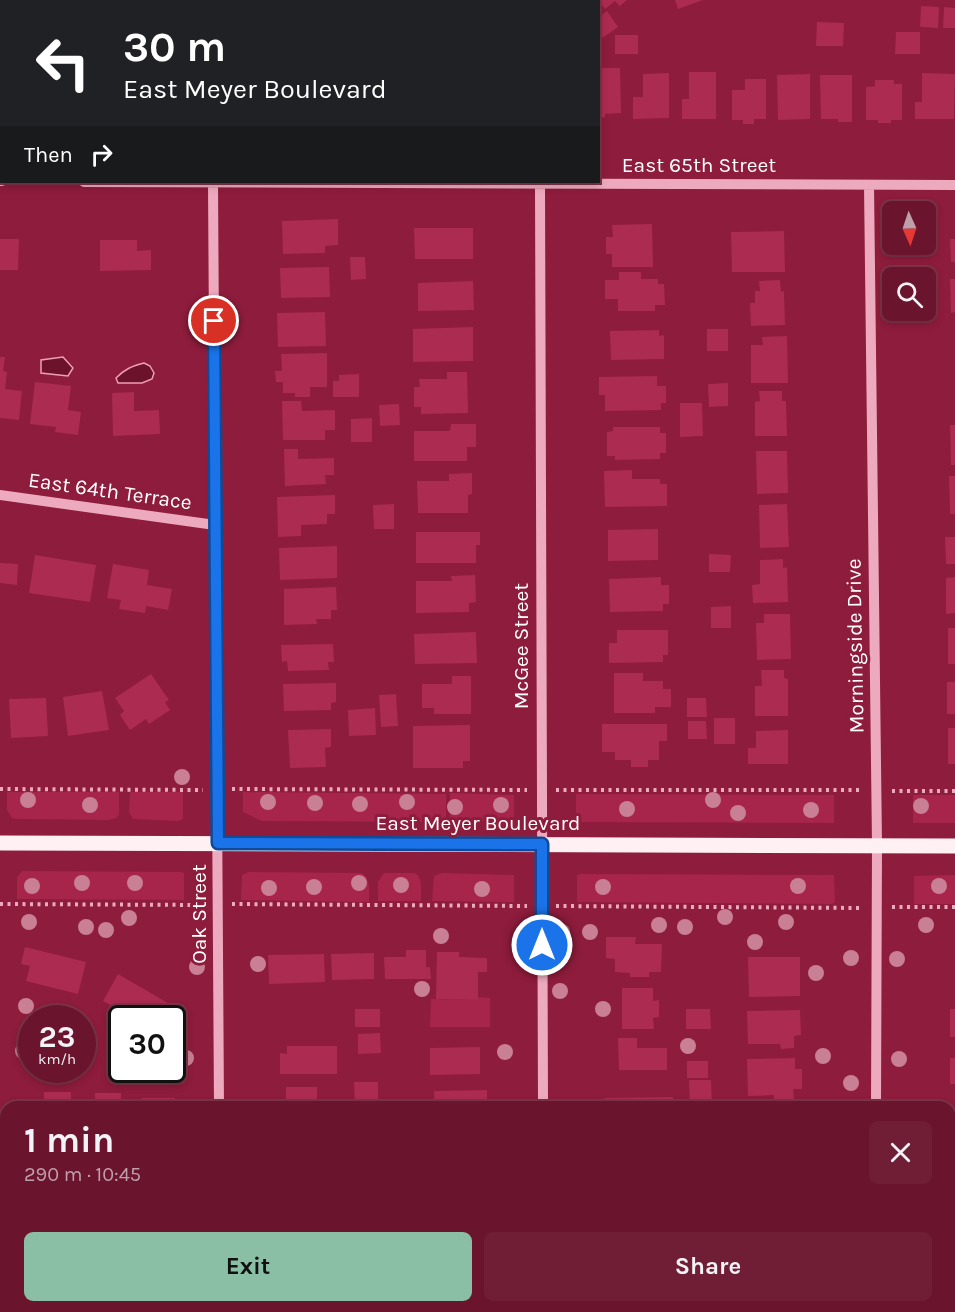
<!DOCTYPE html>
<meta charset="utf-8">
<style>
body{margin:0;font-family:Karla,sans-serif;background:#6f1e35;color:#f1f3f6;height:100vh;display:flex;flex-direction:column;font-size:22px;white-space:nowrap}
*{box-sizing:border-box;margin:0}
p{font-size:20px;color:#be9faa}
.icon{flex:none;width:33px;height:33px;fill:none;stroke:currentColor;stroke-width:2;stroke-linecap:round;stroke-linejoin:round}
.map{position:relative;flex:1;overflow:hidden}
.details{position:absolute;left:0px;top:1101px;width:956px;height:212px;display:flex;flex-direction:column;background:#6a152d;border-radius:18px 18px 0 0;box-shadow:0 3px 9px #0003,0 0 0 2px #7d3449}
.details>*{flex:none}
.top-card{position:absolute;left:0px;top:0px;width:600px;height:183px;box-shadow:0 3px 9px #0003,0 0 0 2px #7d3449;background:#202124;color:#fff;overflow:hidden}
.needle{width:39px;rotate:177deg}
.controls{position:absolute;left:882px;top:201px;display:grid;gap:12px}
.controls a{display:grid;place-items:center;width:54px;height:54px;border-radius:9px;background:#6a152d;box-shadow:0 3px 9px #0003,0 0 0 2px #7d3449;font-size:30px}
.speed{position:absolute;left:18px;top:1005px;display:flex;gap:12px;font-size:30px;font-weight:700;text-align:center}
.speed>*{display:grid;place-content:center;width:78px;height:78px;border-radius:50%;background:#6a152d;box-shadow:0 3px 9px #0003,0 0 0 2px #7d3449;line-height:1}
.speed small{font-size:15px;font-weight:400}
.speed .limit{border:3px solid #111;border-radius:9px;background:#fff;color:#111}
.pin{position:absolute;display:grid;place-items:center;width:51px;height:51px;color:#fff;margin:-26px;border:3px solid #fff;border-radius:50%;box-shadow:0 2px 6px #0007}
.me{position:absolute;width:66px;margin:-33px;rotate:0deg;stroke-linejoin:round;filter:drop-shadow(0 0 4px #0008)}
.turn{display:flex;align-items:center;gap:21px;height:126px;padding:0 24px;font-size:27px}
.turn .icon{width:78px;height:78px;stroke-width:2.5}
.turn b{display:block;font-size:42px;line-height:51px}
.then{display:flex;align-items:center;height:57px;padding:0 24px;background:#0003;gap:12px;font-size:22px}
.round{display:grid;place-items:center;flex:none;width:63px;height:63px;border-radius:9px;background:#6f1e35}
.summary{display:flex;align-items:center;justify-content:space-between;height:102px;padding:0 24px}
h1{font-size:36px;font-weight:700;line-height:45px}
.action{display:flex;gap:12px;margin-top:auto;padding:12px 24px}
.action a{flex:1;height:69px;border-radius:9px;background:#8abfa5;color:#111;font-size:24px;font-weight:700;line-height:69px;text-align:center}
.action a+a{background:#6f1e35;color:#f1f3f6}
.map>svg:first-child{display:block}
.green{fill:#a7254b}
.water{fill:#6c132b;stroke:#ef9db6;stroke-width:1.5}
.building{fill:#ac2b51}
.lines{fill:none;stroke-linecap:round;stroke-linejoin:round}
.path{stroke:#edaabe;stroke-width:4;stroke-dasharray:3 4.5;stroke-linecap:butt}
.minor{stroke:#edaabe;stroke-width:10}
.major{stroke:#fff0f4;stroke-width:15}
.tree{fill:#c97f94}
.route-casing{stroke:#114b97;stroke-width:15}
.route{stroke:#1a73e8;stroke-width:10}
.labels{text-anchor:middle;stroke-width:6;stroke-linejoin:round;paint-order:stroke}
.street-label{font-size:21px;fill:#fff;stroke:#8e1c3c}
</style>
<div class="map">
<svg width="955" height="1312" viewBox="0 0 955 1312">
<rect width="100%" height="100%" fill="#8e1c3c"/>
<path class="green" d="M7,792h112v23l-3,3 -7,2 -92,-1 -5,-1 -5,-8z
M130,792h53v27l-5,2 -45,-2 -4,-7z
M243,792l203,2v28l-184,-1 -19,-9z
M450,793l64,2v25l-64,2z
M576,794l258,1v28l-254,-1 -4,-2z
M913,795h42v28h-42z
M22,871l158,1 4,1v27l-167,-1v-22z
M249,872l113,1c9,6 7,19 7,29l-128,-2 1,-25z
M384,873h30l4,2 3,8v18h-43v-19z
M442,873l72,2v27l-82,-1 2,-25z
M581,874l253,1 1,27 -3,2 -255,-2v-27z
M955,875v29h-41v-28z
M478,997l12,1v29h-60l1,-28 46,1z"/>
<path class="water" d="M63,357l10,11 -5,8 -27,-3v-13z
M144,363l6,3 4,7 -2,6 -10,4h-24l-2,-5c9,-9 16,-12 28,-15z"/>
<path class="building" d="M598,0h29l-7,6 -5,-5 -10,8z
M675,0h28l-25,9z
M921,6l18,1 -1,21 -18,-1z
M944,7l11,1v20h-12z
M607,11l11,16 -17,12 -3,-3v-18z
M817,22l27,1 -1,23h-27z
M896,32h24v22h-25z
M615,35h23v19h-23z
M598,68h22l1,45 -16,1v3l-7,1z
M689,72h27v47h-34v-20h7z
M669,73v45l-36,1v-22h10v-23z
M922,73l33,1 -1,45h-39v-17h7z
M810,74v45l-32,1 -1,-45z
M820,75h32v47h-14v-3h-17z
M745,79h21v40h-12v5h-11v-4h-11v-30h13z
M875,80h19v4h8v36h-11v3h-13v-3h-12v-33l9,-1z
M338,219v26l-13,1v7l-42,1 -1,-33z
M652,224l1,43h-41v-13h-6v-17h7l-1,-12z
M414,228h59v31h-58z
M784,231l1,41h-53l-1,-40z
M0,239h19l-1,31h-18z
M950,239h5v23h-4z
M100,240h37v11l14,-1v20l-51,1z
M350,257h15l1,22 -15,1z
M329,267l1,30 -49,1 -1,-30z
M619,272h22v7h17v5h6l1,21h-10v6h-37v-12h-13v-19h14z
M950,279h5v33l-4,1z
M780,280l1,12 3,-1 1,34 -34,1 -1,-23h5v-12h5l-1,-10z
M473,281l1,29 -56,1v-28z
M325,312l1,34 -48,1 -1,-34z
M473,327v34l-60,1v-33z
M707,329h21v22h-21z
M659,330v6l5,-1v24l-53,1 -1,-29z
M787,336l1,47h-37v-38h12l-1,-8z
M327,353v34h-17v10h-15v-4h-12v-11h-7l-1,-11h7l-1,-17z
M0,357h5l-2,14 4,1 -2,17 17,2 -3,29 -19,-2z
M447,372h20l1,41 -47,1v-7h-7v-20h6l-1,-8h28z
M359,374v23h-26v-16h6v-6z
M657,376v10h9v17h-5v7l-56,1v-16h-6v-18z
M35,382l36,4 -3,24 13,2 -3,23 -23,-3 1,-5 -26,-3z
M728,383v23l-19,1 -1,-23z
M759,391h23v10h4l1,35h-32v-34l5,-1z
M134,392v19l25,-1 1,24 -47,2 -1,-43z
M282,401h19l1,10 33,-1v20h-10v10h-42z
M680,403h22l1,33 -23,1z
M399,404l1,21 -20,1 -1,-21z
M372,418v24h-21v-23z
M451,424h25v23h-9v14h-53v-30h36z
M950,425h5v40h-4z
M613,427h47v6h6v20h-6v6l-45,1v-4h-8v-24l6,-1z
M284,449h14v10l36,-1v17h-9l1,9 -41,2z
M756,451h31l1,42 -31,1z
M632,470v9h28v5h7v22l-62,1 -1,-36z
M472,473v21l-4,1v18h-50l-1,-32h32v-7z
M949,476h6v38h-5z
M335,495v19h-8v10l-26,1v11l-23,1 -1,-40z
M394,504v25h-20l-1,-24z
M787,504l2,43 -29,1 -1,-43z
M658,529v31l-50,1v-31z
M416,532h64v13h-4v18h-60z
M945,537h10v27h-9z
M337,546v32l-57,2 -1,-32z
M709,554l22,1 -1,17h-21z
M35,555l61,10 -6,37 -61,-9z
M783,559v9l4,-1 1,35 -35,1 -1,-18 8,-1v-24z
M0,563l18,1 -1,21 -17,-2z
M113,564l36,6 -2,15 25,4 -4,21 -22,-4 -1,7 -26,-4 2,-9 -14,-2z
M475,575l1,27 -7,1v9l-53,1v-32h36l-1,-5z
M661,577v8h8v19h-6v7l-53,1 -1,-33z
M955,577v36l-9,1v-36z
M336,587l1,23h-6v9h-15l1,5 -33,1v-36z
M731,606v22h-20v-21z
M764,614h26l1,45 -34,1 -1,-37h8z
M948,628h7v36h-7z
M617,630h51v25h-5v7l-54,1v-20h8z
M476,632l1,31 -62,1 -1,-30z
M333,644l1,18h-6l1,8 -41,1 -1,-10 -5,1 -1,-17z
M761,670h23v8l4,1v37h-33v-30h7z
M614,673h29v8h20v8h8v18h-16v6h-41z
M151,674l18,26 -4,2 5,8 -21,14 -3,-5 -16,11 -10,-15 4,-4 -9,-13z
M452,676h19v38h-37v-6h-12v-24h30z
M947,682h8v32h-8z
M336,683v19l-5,1v7l-47,1 -1,-27z
M102,691l7,39 -41,6 -5,-39z
M396,694l2,32 -17,1 -2,-32z
M46,698l2,38 -37,2 -2,-39z
M687,698h19l1,19h-20z
M375,708l1,27 -27,1 -1,-26z
M714,718h21v26h-21z
M688,721h18l1,18h-19z
M602,724h65v17h-8v19h-11v7h-17v-7h-16v-8h-13z
M470,725v36h-7v7h-50v-42z
M948,728h7v36h-7z
M331,729v18l-6,1 1,19 -36,1 -2,-38z
M788,730v34h-40v-16h8v-17z
M606,937h30l-1,7h27l-1,28h-12v5h-19v-4l-15,-1v-13l-9,-1z
M25,947l61,15 -8,32 -52,-13 4,-15 -9,-2z
M406,950h20v17h4l1,12h-46l-1,-22h22z
M437,952h22v5l28,1v14h-9v28l-42,-1z
M374,953v26l-42,1 -1,-26z
M324,954l1,28 -56,2 -1,-29z
M748,957h52v39l-51,1z
M118,974l55,32 -7,12 -11,-2 -2,2h-18l-32,-17z
M622,988h31v13l6,-1v17l-6,1 1,11h-32z
M355,1009h25v18h-25z
M686,1009h24l1,20h-25z
M950,1009h5v28h-5z
M800,1010l1,25 -7,1v12l-13,1 -1,-5h-32l-1,-33z
M380,1033l1,20 -23,1v-20z
M618,1038h19v10h30v22h-48z
M287,1046h50v28h-57v-21l7,1z
M480,1047v27l-50,1v-27z
M795,1058v11h7v20h-9l1,11h-20v-5l-26,1 -1,-37z
M950,1058h5v26h-5z
M687,1061h21v17h-21z
M689,1080h22l1,26 -22,1z
M354,1082h24v25h-23z
M286,1087h31v20h-31z
M487,1090v17h-52l-1,-16z
M44,1092h27v15h-27z
M95,1093h26v14h-26z
M673,1097v10h-68v-9z
M142,1098h33v9h-33z
M0,1109h6v27h-6z
M951,1112h4v26h-4z
M951,1161h4v28h-4z
M0,1239h6v33h-6z
M142,1306h25v6h-25z
M281,1306h53v6h-53z
M434,1306h48v6h-48z
M608,1306h64v6h-64z
M777,1310h29v2h-29z"/>
<g class="lines">
<path class="path" d="M0,789l203,1
M232,789l295,1
M556,790h304
M892,791h63
M0,904l203,1
M232,904l295,2
M556,906l307,2
M892,907h63"/>
<path class="minor" d="M210,0v2
M453,2l2,-2
M0,181h2
M84,182l871,3
M213,182l6,925
M540,185l3,922
M869,185l8,660 -1,262
M0,495l215,30
M0,1187h6
M221,1306v6
M545,1306v6
M876,1312v-6"/>
<path class="major" d="M0,843l955,3"/>
</g>
<g class="tree">
<circle cx="182" cy="777" r="8"/>
<circle cx="28" cy="800" r="8"/>
<circle cx="713" cy="800" r="8"/>
<circle cx="268" cy="802" r="8"/>
<circle cx="407" cy="802" r="8"/>
<circle cx="315" cy="803" r="8"/>
<circle cx="360" cy="804" r="8"/>
<circle cx="90" cy="805" r="8"/>
<circle cx="501" cy="805" r="8"/>
<circle cx="921" cy="806" r="8"/>
<circle cx="455" cy="807" r="8"/>
<circle cx="627" cy="809" r="8"/>
<circle cx="811" cy="810" r="8"/>
<circle cx="738" cy="813" r="8"/>
<circle cx="82" cy="883" r="8"/>
<circle cx="135" cy="883" r="8"/>
<circle cx="359" cy="883" r="8"/>
<circle cx="401" cy="885" r="8"/>
<circle cx="32" cy="886" r="8"/>
<circle cx="798" cy="886" r="8"/>
<circle cx="939" cy="886" r="8"/>
<circle cx="314" cy="887" r="8"/>
<circle cx="603" cy="887" r="8"/>
<circle cx="269" cy="888" r="8"/>
<circle cx="482" cy="889" r="8"/>
<circle cx="725" cy="917" r="8"/>
<circle cx="129" cy="918" r="8"/>
<circle cx="29" cy="922" r="8"/>
<circle cx="786" cy="922" r="8"/>
<circle cx="659" cy="925" r="8"/>
<circle cx="926" cy="925" r="8"/>
<circle cx="86" cy="927" r="8"/>
<circle cx="685" cy="927" r="8"/>
<circle cx="106" cy="930" r="8"/>
<circle cx="562" cy="932" r="8"/>
<circle cx="590" cy="932" r="8"/>
<circle cx="441" cy="936" r="8"/>
<circle cx="755" cy="942" r="8"/>
<circle cx="527" cy="950" r="8"/>
<circle cx="851" cy="958" r="8"/>
<circle cx="897" cy="959" r="8"/>
<circle cx="258" cy="964" r="8"/>
<circle cx="197" cy="967" r="8"/>
<circle cx="816" cy="973" r="8"/>
<circle cx="422" cy="989" r="8"/>
<circle cx="560" cy="991" r="8"/>
<circle cx="26" cy="1006" r="8"/>
<circle cx="603" cy="1009" r="8"/>
<circle cx="688" cy="1046" r="8"/>
<circle cx="23" cy="1051" r="8"/>
<circle cx="505" cy="1052" r="8"/>
<circle cx="823" cy="1056" r="8"/>
<circle cx="186" cy="1058" r="8"/>
<circle cx="899" cy="1059" r="8"/>
<circle cx="851" cy="1083" r="8"/>
</g>
<g class="lines">
<g class="route-casing">
<path id="route" d="M214,321l4,522 324,1v101"/>
</g>
<use href="#route" class="route"/>
</g>
<g class="labels">
<g class="street-label">
<text x="699" y="172">East 65th Street</text>
<text transform="translate(110 491) rotate(8)" y="7">East 64th Terrace</text>
<text transform="translate(521 646) rotate(-90)" y="7">McGee Street</text>
<text transform="translate(855 646) rotate(-91)" y="7">Morningside Drive</text>
<text x="478" y="830">East Meyer Boulevard</text>
<text transform="translate(199 914) rotate(-90)" y="7">Oak Street</text>
</g>
</g>
</svg>
<div class="controls">
<a><svg class="needle" viewBox="-14 -14 28 28"><path d="M0-13l5 13h-10z" fill="#e53935"/><path d="M0 13l5-13h-10z" fill="#be9faa"/></svg></a>
<a><svg class="icon" aria-label="search" viewBox="0 0 24 24"><circle cx="10" cy="10" r="6"/><path d="M15 15l6 6"/></svg></a>
</div>
<div class="speed"><div>23<small>km/h</small></div><div class="limit">30</div></div>
<div class="pin" style="left:214px;top:321px;background:#d93025"><svg class="icon" aria-label="arrive" viewBox="0 0 24 24"><path d="M6 21V4h12l-3 4 3 4H6"/></svg></div>
<svg class="me" style="left:542px;top:945px" viewBox="-20 -20 40 40"><circle r="17" fill="#1a73e8" stroke="#fff" stroke-width="3"/><path d="M0-11L8 9 0 5-8 9z" fill="#fff"/></svg>
<div class="top-card">
<div class="turn"><svg class="icon" aria-label="left" viewBox="0 0 24 24"><path d="M17 20v-9H6M10 6l-5 5 5 5"/></svg><div><b>30 m</b>East Meyer Boulevard</div></div>
<div class="then">Then<svg class="icon" aria-label="right" viewBox="0 0 24 24"><path d="M7 20v-9h11M14 6l5 5-5 5"/></svg></div>
</div>
<section class="details">
<div class="summary"><div><h1>1 min</h1><p>290 m · 10:45</p></div><a class="round"><svg class="icon" aria-label="close" viewBox="0 0 24 24"><path d="M6 6l12 12M18 6L6 18"/></svg></a></div>
<div class="action"><a>Exit</a><a>Share</a></div>
</section>
</div>
